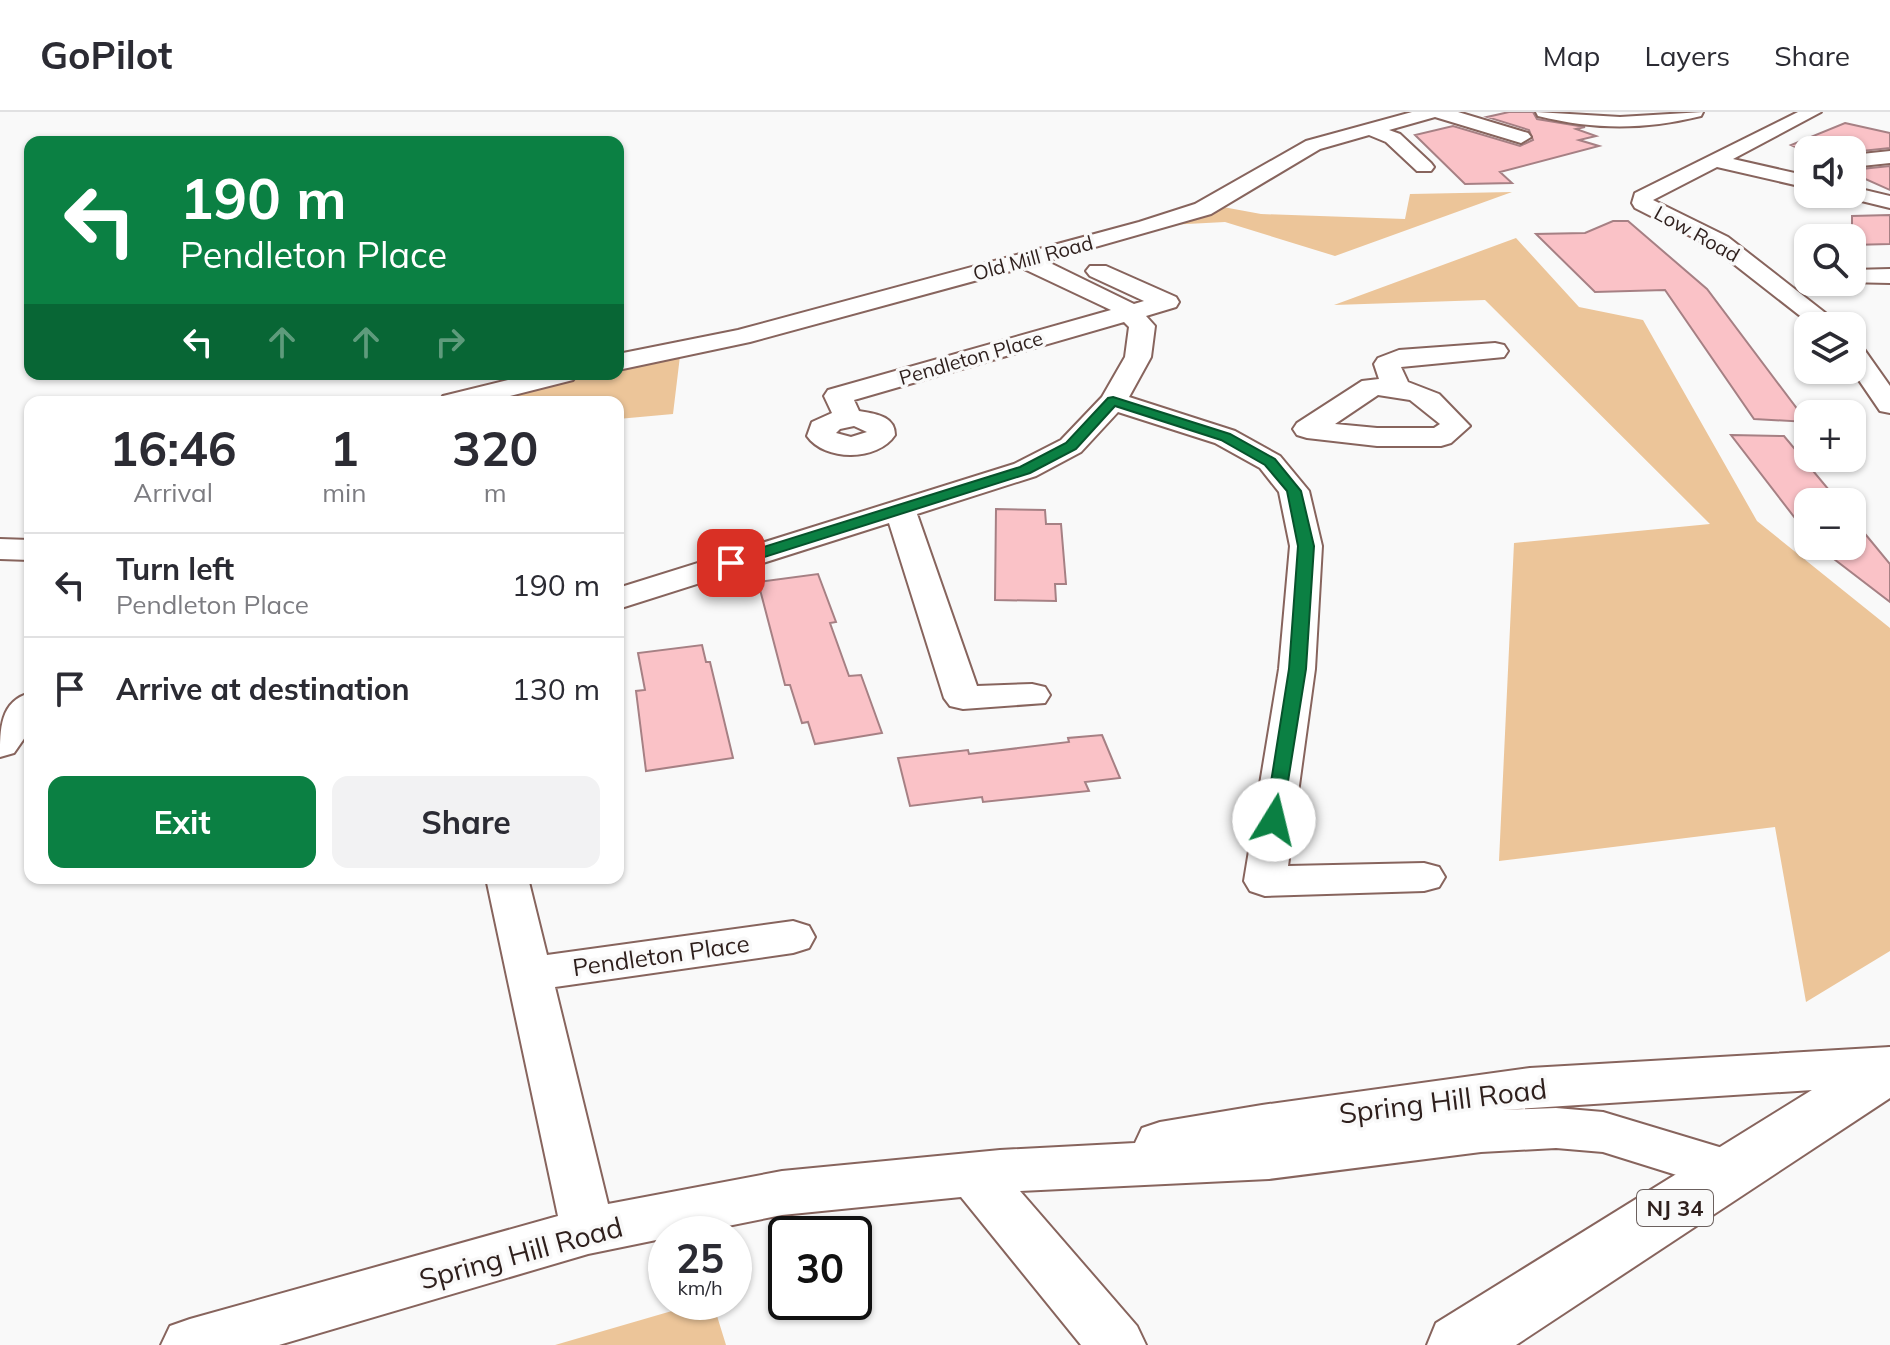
<!DOCTYPE html>
<meta charset="utf-8">
<style>
body{margin:0;font-family:Mulish,sans-serif;background:#f2f2f3;color:#2b2b33;height:100vh;display:flex;flex-direction:column;font-size:30px;white-space:nowrap}
*{box-sizing:border-box;margin:0}
p{font-size:26px;color:#7c7c81}
.icon{flex:none;width:44px;height:44px;fill:none;stroke:currentColor;stroke-width:2;stroke-linecap:round;stroke-linejoin:round}
.map{position:relative;flex:1;overflow:hidden}
.side{position:absolute;left:24px;top:284px;width:600px;height:488px;display:flex;flex-direction:column;background:#fff;border-radius:16px;box-shadow:0 2px 6px #0004}
.side>*{flex:none}
.banner{position:absolute;left:24px;top:24px;width:600px;height:244px;border-radius:16px;box-shadow:0 2px 6px #0004;background:#0b8043;color:#fff;overflow:hidden}
.buttons{position:absolute;left:1794px;top:24px;display:grid;gap:16px}
.buttons a{display:grid;place-items:center;width:72px;height:72px;border-radius:16px;background:#fff;box-shadow:0 2px 6px #0004;font-size:40px}
.speed{position:absolute;left:648px;top:1104px;display:flex;gap:16px;font-size:40px;font-weight:700;text-align:center}
.speed>*{display:grid;place-content:center;width:104px;height:104px;border-radius:50%;background:#fff;box-shadow:0 2px 6px #0004;line-height:1}
.speed small{font-size:20px;font-weight:400}
.speed .limit{border:4px solid #111;border-radius:12px;background:#fff;color:#111}
.pin{position:absolute;display:grid;place-items:center;width:68px;height:68px;color:#fff;margin:-34px;border-radius:16px;box-shadow:0 4px 12px #0006}
.me{position:absolute;width:88px;margin:-44px;rotate:9deg;stroke-linejoin:round;filter:drop-shadow(0 0 6px #0008)}
.turn{display:flex;align-items:center;gap:28px;height:168px;padding:0 24px;font-size:36px}
.turn .icon{width:104px;height:104px;stroke-width:2.5}
.turn b{display:block;font-size:56px;line-height:68px}
.lanes{display:flex;align-items:center;height:76px;padding:0 24px;background:#0003;justify-content:center;gap:40px;direction:ltr}
.lanes .off{opacity:.35}
.eta{display:flex;justify-content:space-evenly;align-items:center;height:136px;text-align:center}
.eta b{font-size:48px;font-weight:700;line-height:56px}
.button{display:flex;gap:16px;margin-top:auto;padding:16px 24px}
.button a{flex:1;height:92px;border-radius:16px;background:#0b8043;color:#fff;font-size:32px;font-weight:700;line-height:92px;text-align:center}
.button a+a{background:#f2f2f3;color:#2b2b33}
ul{padding:0;list-style:none}
li{display:flex;align-items:center;gap:24px;height:104px;padding:0 24px;border-top:2px solid #e1e1e2}
li div{flex:1}
li b{display:block;font-size:30px}
li em{font-style:normal}
header{display:flex;align-items:center;gap:48px;box-sizing:border-box;height:112px;padding:0 40px;background:#fff;border-bottom:2px solid #e1e1e2}
header strong{font-size:38px}
nav{display:flex;gap:44px;margin-inline-start:auto;font-size:28px}
.map>svg:first-child{display:block}
.green{fill:#ecc599}
.building{fill:#fac2c7;stroke:#a68084;stroke-width:2}
.lines{fill:none;stroke-linecap:round;stroke-linejoin:round}
.minor-casing{stroke:#87645d;stroke-width:4}
.major-casing{stroke:#87645d;stroke-width:4}
.minor{fill:#fff;fill-rule:evenodd}
.major{fill:#fff;fill-rule:evenodd}
.route{fill:#0b8043;stroke:#07532c;stroke-width:2}
.labels{text-anchor:middle;stroke-width:7;stroke-linejoin:round;paint-order:stroke}
.far-street-label{font-size:20px;fill:#2e1f1c;stroke:#f9f9f9}
.shield{fill:#f9f9f9;stroke:#6b605e;stroke-width:2}
.shield-label{font-size:22px;font-weight:bold;fill:#2e1f1c}
.street-label{font-size:24px;fill:#2e1f1c;stroke:#f9f9f9}
.near-street-label{font-size:28px;fill:#2e1f1c;stroke:#f9f9f9}
</style>
<header>
<strong>GoPilot</strong>
<nav><a>Map</a><a>Layers</a><a>Share</a></nav>
</header>
<div class="map">
<svg width="1890" height="1233" viewBox="0 0 1890 1233">
<rect width="100%" height="100%" fill="#f9f9f9"/>
<path class="green" d="M1512,80l-177,64 -110,-34 -57,3 55,-18 38,7 144,5 5,-25z
M1516,126l63,69 64,13 114,201 133,107v323l-84,51 -31,-175 -276,34 15,-318 196,-19 -225,-224 -151,5z
M680,244l-7,58 -55,5v-17h-143l115,-28h28v-6z
M713,1191l13,42h-171l134,-39z"/>
<path class="building" d="M1509,0h24l4,7 48,8 -9,2 20,7 -17,4 20,6 -99,26 12,11 -47,1 -50,-49 38,-9 67,20 13,-6 -4,-10 -42,-13z
M1845,11l45,10v15l-38,4 -44,-2v3l-17,-8z
M1890,54v24l-38,-17v-3z
M1890,103v29l-38,1v-29z
M1613,109h15l79,68 100,133 -53,-3 -89,-129 -70,2 -59,-58 49,-1z
M1731,323l53,1 55,66h-31v33z
M996,397l49,1 1,14h15l5,60h-11l1,17 -61,-1z
M1852,406l38,46v38l-73,-56h35z
M818,462l18,48 -6,1 19,53 12,-1 21,58 -67,11 -7,-22 -6,1 -12,-38h-5l-27,-103z
M702,533l4,17h4l23,96 -87,13 -10,-80 9,-1 -7,-37z
M1102,623l18,43 -35,4 4,9 -106,11 -1,-5 -72,9 -12,-48 70,-8 1,4 100,-12 -1,-4z"/>
<g class="lines">
<g class="minor-casing">
<path id="minor" d="M1412,0h46l70,21 3,4 -10,6 -86,-26 -46,13 11,4 31,29 3,4 -3,4h-14l-31,-29 -17,-7 -49,14 -109,65 -165,47 88,43 10,-3 -54,-25 -4,-5 4,-5h16l70,31 3,5 -3,5 -30,9 9,10 -4,31 -22,40 106,34 45,25 29,35 13,55 -7,123 -27,197 136,-3 15,4 6,10 -6,10 -15,4 -159,5 -15,-5 -6,-10 35,-212 11,-123 -11,-54 -19,-24 -45,-25 -97,-31 -37,40 -45,24 -119,38 60,172 55,-2 13,3 5,8 -5,8 -82,6 -13,-3 -6,-8 -55,-175 -271,86v-21l396,-124 47,-24 41,-43 23,-40 4,-30 -5,-5 -270,78 5,11c15,3 36,4 36,24 -17,26 -70,27 -88,1l5,-14 20,-9 -8,-17 4,-6 283,-80 -89,-42 -272,74 -132,28v-16l120,-24 401,-108 56,-18 111,-63zM854,314l13,6 -16,5 -15,-4 4,-4z
M1536,0l84,5 83,-5 -2,4c-57,14 -106,14 -163,0z
M1798,0h23l-88,47 75,17v12l-91,-21 -64,33 75,37 114,89h-29l-101,-79 -77,-39 -3,-5 3,-10z
M1890,39v12l-38,4v-12z
M1852,75l38,9v12l-45,-11 -3,-3h10z
M1890,157v14l-46,-1h8v-12z
M1495,231l9,2 4,6 -4,6 -103,10 7,15 31,12 31,32 -19,17 -10,3h-64l-70,-8 -10,-3 -4,-6 4,-6 65,-42 17,-2 -5,-15 4,-6 21,-8zM1378,283l32,5 30,24 -6,4h-57l-42,-4z
M1852,231l9,2 29,41v27l-10,-2 -28,-41z
M532,262h45l-4,6 -87,22h-47l4,-6z
M0,427l30,1v20l-30,-1z
M30,581v37l-16,23 -14,4c0,-28 0,-56 30,-64z
M486,766h42l19,77 246,-34 16,5 6,11 -6,11 -16,5 -238,34 53,217 174,-33 218,-21 135,-7 7,-15 18,-6 102,-17 268,-37 360,-21v38l-389,25 55,-2 47,4 146,44 8,15 -8,15 -18,6 -128,-40 -47,-4 -75,4 -212,27 -249,12 117,135 9,19h-65l-120,-148 -179,18 -94,19h-22v4l-78,16 -309,91h-118l9,-19 20,-7 368,-103z"/>
</g>
<g class="major-casing">
<path id="major" d="M1890,935v51l-374,247h-89l9,-22 434,-269z"/>
</g>
<use href="#minor" class="minor"/>
<use href="#major" class="major"/>
</g>
<path class="route" d="M1113,285l117,37 45,25 26,32 13,55 -8,123 -25,156 -7,2 -9,-7 24,-151 9,-123 -11,-55 -22,-26 -44,-25 -106,-34 -39,43 -46,24 -294,93 -5,2 -8,-5 2,-4 295,-92 46,-24 42,-45z"/>
<g class="labels">
<g class="far-street-label">
<text transform="translate(1697 122) rotate(29)" y="7">Low Road</text>
<text transform="translate(1033 146) rotate(-15)" y="7">Old Mill Road</text>
<text transform="translate(971 246) rotate(-16)" y="7">Pendleton Place</text>
</g>
<rect class="shield" x="1637" y="1078" width="76" height="36" rx="6"/>
<g class="shield-label">
<text x="1675" y="1104">NJ 34</text>
</g>
<g class="street-label">
<text transform="translate(661 844) rotate(-8)" y="8">Pendleton Place</text>
</g>
<g class="near-street-label">
<text transform="translate(1443 989) rotate(-7)" y="10">Spring Hill Road</text>
<text transform="translate(521 1141) rotate(-15)" y="10">Spring Hill Road</text>
</g>
</g>
</svg>
<div class="buttons">
<a><svg class="icon" aria-label="sound" viewBox="0 0 24 24"><path d="M4 9h4l5-4v14l-5-4H4zM17 9q2 3 0 6"/></svg></a>
<a><svg class="icon" aria-label="search" viewBox="0 0 24 24"><circle cx="10" cy="10" r="6"/><path d="M15 15l6 6"/></svg></a>
<a><svg class="icon" aria-label="layers" viewBox="0 0 24 24"><path d="M12 4l9 5-9 5-9-5zM3 14l9 5 9-5"/></svg></a>
<a>+</a>
<a>−</a>
</div>
<div class="speed"><div>25<small>km/h</small></div><div class="limit">30</div></div>
<div class="pin" style="left:731px;top:451px;background:#d93025"><svg class="icon" aria-label="arrive" viewBox="0 0 24 24"><path d="M6 21V4h12l-3 4 3 4H6"/></svg></div>
<svg class="me" style="left:1274px;top:708px" viewBox="-20 -20 40 40"><circle r="19" fill="#fff"/><path d="M0-13L10 11 0 6-10 11z" fill="#0b8043"/></svg>
<div class="banner">
<div class="turn"><svg class="icon" aria-label="left" viewBox="0 0 24 24"><path d="M17 20v-9H6M10 6l-5 5 5 5"/></svg><div><b>190 m</b>Pendleton Place</div></div>
<div class="lanes"><svg class="icon" aria-label="left" viewBox="0 0 24 24"><path d="M17 20v-9H6M10 6l-5 5 5 5"/></svg><svg class="icon off" aria-label="ahead" viewBox="0 0 24 24"><path d="M12 20V5M6 11l6-6 6 6"/></svg><svg class="icon off" aria-label="ahead" viewBox="0 0 24 24"><path d="M12 20V5M6 11l6-6 6 6"/></svg><svg class="icon off" aria-label="right" viewBox="0 0 24 24"><path d="M7 20v-9h11M14 6l5 5-5 5"/></svg></div>
</div>
<section class="side">
<div class="eta">
<div><b>16:46</b><p>Arrival</p></div>
<div><b>1</b><p>min</p></div>
<div><b>320</b><p>m</p></div>
</div>
<ul>
<li><svg class="icon" aria-label="left" viewBox="0 0 24 24"><path d="M17 20v-9H6M10 6l-5 5 5 5"/></svg><div><b>Turn left</b><p>Pendleton Place</p></div><em>190 m</em></li>
<li><svg class="icon" aria-label="arrive" viewBox="0 0 24 24"><path d="M6 21V4h12l-3 4 3 4H6"/></svg><div><b>Arrive at destination</b></div><em>130 m</em></li>
</ul>
<div class="button"><a>Exit</a><a>Share</a></div>
</section>
</div>
